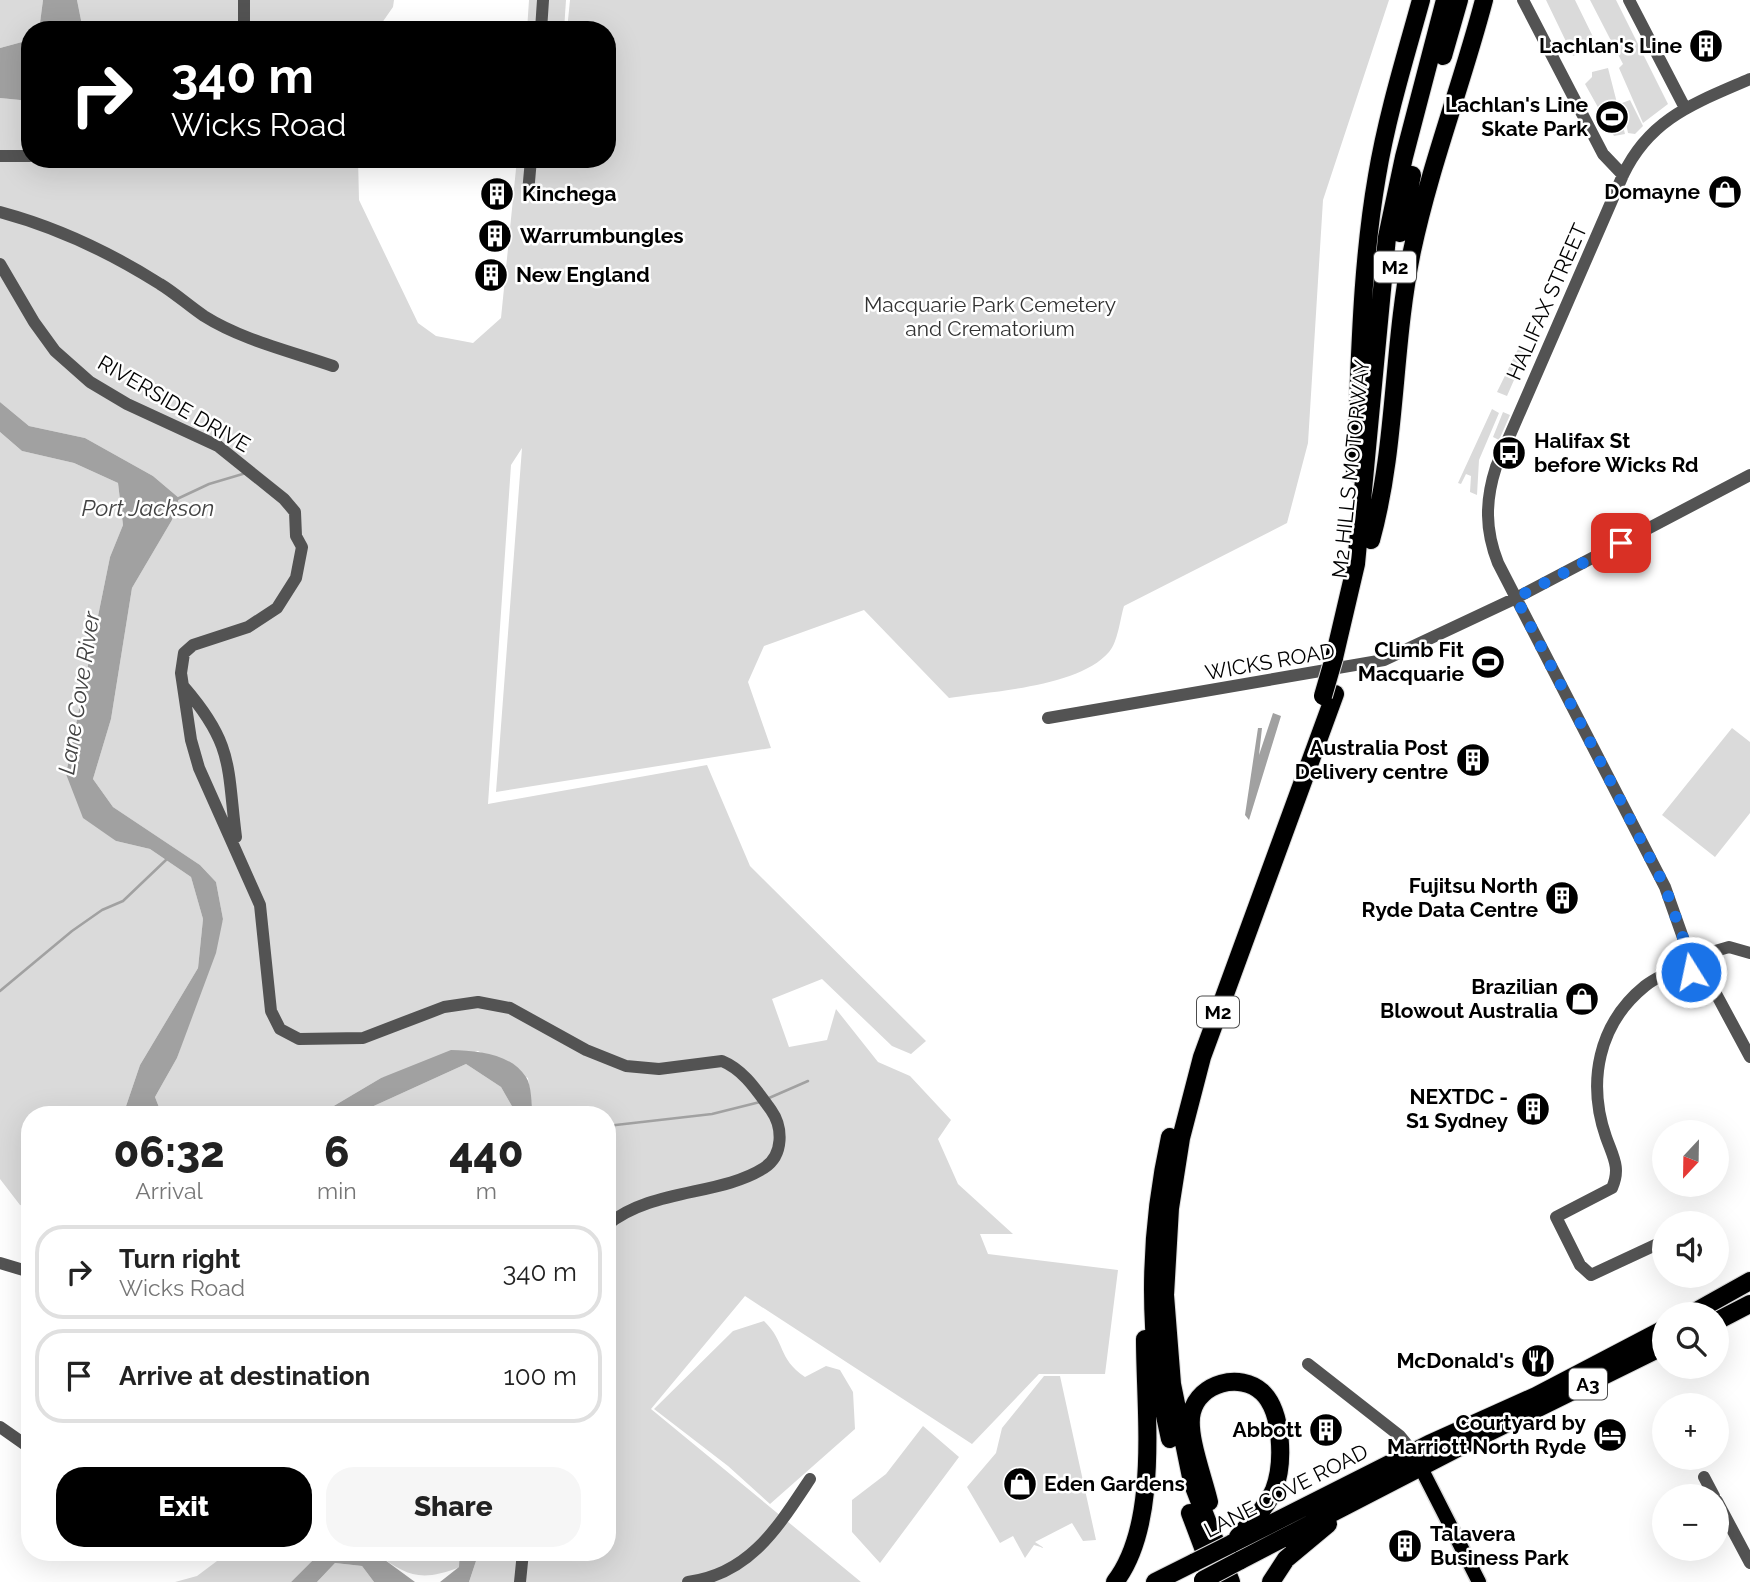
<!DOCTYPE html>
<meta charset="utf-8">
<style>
body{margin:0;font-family:Raleway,sans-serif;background:#f6f6f6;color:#222;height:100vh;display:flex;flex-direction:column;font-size:26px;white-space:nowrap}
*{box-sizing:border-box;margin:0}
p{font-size:23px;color:#767676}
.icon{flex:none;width:38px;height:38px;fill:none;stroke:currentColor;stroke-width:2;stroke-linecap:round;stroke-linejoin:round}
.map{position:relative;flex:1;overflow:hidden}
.details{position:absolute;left:21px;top:1106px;width:595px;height:455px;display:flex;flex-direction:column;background:#fff;border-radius:28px;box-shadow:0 7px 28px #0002}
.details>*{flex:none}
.hud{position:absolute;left:21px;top:21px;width:595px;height:147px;border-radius:28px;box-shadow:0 7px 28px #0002;background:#000;color:#fff;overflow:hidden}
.needle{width:46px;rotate:202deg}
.controls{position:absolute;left:1652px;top:1120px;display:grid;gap:14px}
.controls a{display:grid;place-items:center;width:77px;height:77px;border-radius:50%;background:#fff;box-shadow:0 7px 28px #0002;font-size:35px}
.pin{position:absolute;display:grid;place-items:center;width:60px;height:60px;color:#fff;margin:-30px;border-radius:14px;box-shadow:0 4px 10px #0006}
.me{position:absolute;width:77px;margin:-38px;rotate:350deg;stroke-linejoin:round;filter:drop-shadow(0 0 5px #0008)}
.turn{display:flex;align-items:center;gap:24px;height:147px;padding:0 35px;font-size:32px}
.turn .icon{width:91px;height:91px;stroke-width:2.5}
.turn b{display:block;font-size:49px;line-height:60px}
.eta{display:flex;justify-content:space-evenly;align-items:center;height:119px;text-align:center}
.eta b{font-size:42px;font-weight:800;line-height:49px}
.button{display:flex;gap:14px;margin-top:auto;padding:14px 35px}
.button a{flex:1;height:80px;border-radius:28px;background:#000;color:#fff;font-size:28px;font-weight:800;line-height:80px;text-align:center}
.button a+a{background:#f6f6f6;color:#222}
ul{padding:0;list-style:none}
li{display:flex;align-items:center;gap:21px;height:94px;margin:0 14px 10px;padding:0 21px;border:4px solid #e0e0e0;border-radius:28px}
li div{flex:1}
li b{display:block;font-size:26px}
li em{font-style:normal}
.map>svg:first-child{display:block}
.green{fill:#dadada}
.water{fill:#a1a1a1}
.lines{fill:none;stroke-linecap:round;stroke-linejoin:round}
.stream{stroke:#a1a1a1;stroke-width:2.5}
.major-casing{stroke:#dbdbdb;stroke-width:17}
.highway-casing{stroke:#dbdbdb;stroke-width:20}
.minor{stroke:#535353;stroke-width:12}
.major{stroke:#000;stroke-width:14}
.highway{stroke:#000;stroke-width:18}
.highway-bridge-casing{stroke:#dbdbdb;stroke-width:20;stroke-linecap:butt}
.highway-bridge{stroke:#000;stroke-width:18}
.route{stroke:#1a73e8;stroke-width:12;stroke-dasharray:0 21.6}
.labels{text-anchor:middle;stroke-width:5;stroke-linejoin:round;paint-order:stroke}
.shield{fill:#fff;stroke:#4c4c4c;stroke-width:2}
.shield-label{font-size:19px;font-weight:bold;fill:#000}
.poi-label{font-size:21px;font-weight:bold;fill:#000;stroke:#fff;text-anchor:end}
.street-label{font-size:21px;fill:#000;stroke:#fff}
.park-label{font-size:21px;fill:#313131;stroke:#fff}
.water-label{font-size:23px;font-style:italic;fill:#424242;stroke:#fff}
</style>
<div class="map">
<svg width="1750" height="1582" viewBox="0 0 1750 1582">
<rect width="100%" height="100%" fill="#fff"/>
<path class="green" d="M0,0h43l-3,23 -10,7 -8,12 -22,6z
M77,0h317l-1,7 -16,23h-294z
M529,0h37l-2,30h-37z
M570,0h819l-66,200 -15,243 -21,80 -163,83c-4,13 -6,36 -15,46 -30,35 -116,39 -160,46l-85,-88 -100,36 -16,36 23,66 -275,44 26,-344 -11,17 -23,339 219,-39 43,101 176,175 -15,13 -19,-8 -70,-67 -50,20 17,48 38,-7 9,-31 42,53 32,14 41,44 -13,19 20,45 55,50h-33l8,20 130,16 -13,104h-66l-67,70 -227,-148 -94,113 210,173h-392l10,-30h128v-437h-74l-5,-37 -50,-27 -97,27 -49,29 -29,8h-141l-7,-18 22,-39 46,-139 -7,-37 -16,-17 -87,-58 -20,-28 18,-60 21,-131 40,-68 7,-22 -26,-22 -68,-38 -56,-12 -29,-24v-304l30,3v58h328l1,41 59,123 18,13 37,7 28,-25 16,-159h90v-129h-40z
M1546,0h29l22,45 -24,11z
M1590,0h26l52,104 -25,19 -24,-55 4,-4z
M1608,68l17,66 -11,2 -29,-52 7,-7v-5z
M1630,100l13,26 -8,8 -7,-1 -6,-30z
M1520,345l8,3 -21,48 -10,-4z
M1492,409l7,4 -20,47 -2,35 -7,-3 1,-16 -5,-2 -5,10 -3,-1z
M1503,412l7,3 -11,25 -6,-3z
M0,432l22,19 52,12 44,20 5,42 -13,32 -44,217 50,67 34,8 41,28 12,42 -5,49 -58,97 -17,50h-93v92l-10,-2 -20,-26z
M1732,728l18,14v71l-35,44 -53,-42z
M466,1064l35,23 16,28h-163z
M764,1321c22,21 13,37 41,56l21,-11 14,4 13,22 2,37 -85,75 -42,-38 -74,-57 79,-78z
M1044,1376h16l36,164 -13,1 -11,-18 -37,19 9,6 -10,-3 -9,13 -12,-22 -13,7 -33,-56 29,-34 6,-25z
M923,1426l36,31 -79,106 -28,-31v-32l34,-26z
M229,1552h92l-30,30h-116l22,-6z
M374,1552h86v15c-39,15 -52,10 -86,-15z
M335,1563l27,3 12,16h-57z"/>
<path class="water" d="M43,0h34l6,30h-49l6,-7z
M30,34v67l-30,-3v-50l22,-6z
M0,402l29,24 56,12 68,38 26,22 -7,22 -40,68 -21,131 -18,60 20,28 87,58 16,17 7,37 -7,34 -39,105 -22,39 7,18h-39l17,-50 58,-97 5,-49 -12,-42 -41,-28 -34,-8 -33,-23 -17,-44 44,-217 13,-32 -5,-42 -44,-20 -52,-12 -22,-19z
M1273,713l8,3 -32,104 -4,-5 13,-87h4l-3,27z
M451,1050c27,1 59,3 75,27 6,9 5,27 7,38h-16l-16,-28 -35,-23 -112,51h-51l29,-8 49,-29z
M321,1552h53l41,30h-41l-12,-16 -27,-3 -18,19h-26z
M460,1552h19l-10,30h-29l19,-15z"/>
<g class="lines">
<path class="stream" d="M177,499l32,-15 37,-11
M0,991l72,-60 30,-21 21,-9 44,-42
M769,1098l39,-17
M607,1126l105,-12 48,-12"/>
<g class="major-casing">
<path id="major" d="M1421,1468l58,114"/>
</g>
<g class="highway-casing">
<path id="highway" d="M1443,56l16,-56
M1400,233l12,-58
M1355,473c5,-99 5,-199 22,-297 10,-60 28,-118 44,-176
M1371,540c26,-94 21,-193 41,-289 18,-85 50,-167 72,-251
M1334,658l22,-94 31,-327 17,-80 41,-157
M1170,1137c-22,100 -23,202 0,302
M1691,1314l59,-33
M1717,1321l33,-17
M1209,1502c-5,-23 -23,-68 -17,-90 7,-29 48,-40 70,-20 21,20 22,72 12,98 -8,18 -23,32 -36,47
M1190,1513l26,69
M1231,1544l198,-100 107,-48 128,-67
M1239,1561l240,-124 185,-91
M1115,1582c45,-59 30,-170 30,-243
M1155,1582l40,-20
M1231,1582l-39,-100 -20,-98 -7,-89 5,-87 11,-70 21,-81 133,-363
M1271,1582l15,-23 42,-35"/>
</g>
<path class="minor" d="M1523,0l80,154 20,21
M1629,0l56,108
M244,30v-30
M541,30l2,-30
M0,156h30
M528,193l3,-34
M0,212c56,15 111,41 160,72 15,9 29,22 44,32 38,24 86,35 129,50
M0,264l34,58 21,29 35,31 37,22 91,42 66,53 11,13 1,24 6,11 -6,31 -19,30 -29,19 -55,18 -9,8 -3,20 10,67 8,28 61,137 11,106 9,18 19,10 64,-1 81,-31 34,-5 32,6 76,42 40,16 33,3 63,-8c22,9 35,30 49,49 12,17 13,45 -7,58 -44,28 -112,20 -157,57
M184,687c50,58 43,79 52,150
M1048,718l336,-58 132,-62 234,-123
M1682 960a12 12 0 1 1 24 0a12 12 0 1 1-24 0Z
M1687,949l-22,-62 -167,-324c-13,-33 -13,-62 -2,-96l127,-292c27,-57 72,-72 127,-96
M1705,954l24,-7 21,6
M1699,971l15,19 36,67
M1664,1241l-73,34 -11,-10 -24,-48 56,-29c9,-20 1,-31 -6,-51 -19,-55 -8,-113 39,-151 11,-9 25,-13 36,-22
M0,1263l30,9
M1308,1364l92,72 13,16
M0,1427l30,21
M1704,1477l10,19
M1717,1501l33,62
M520,1582l3,-30
M688,1582c62,-8 90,-55 122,-103"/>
<use href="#major" class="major"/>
<use href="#highway" class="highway"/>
<g class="highway-bridge-casing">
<path id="highway-bridge" d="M1323,696l11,-38
M1195,1562l36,-18
M1203,1580l36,-19"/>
</g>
<use href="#highway-bridge" class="highway-bridge"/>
</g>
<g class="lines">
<path class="route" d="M1621,543l-105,55 149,289 22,62 -5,7 -1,8 10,8"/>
</g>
<defs>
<g id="building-disc" transform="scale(1.75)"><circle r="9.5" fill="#000" stroke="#fff"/><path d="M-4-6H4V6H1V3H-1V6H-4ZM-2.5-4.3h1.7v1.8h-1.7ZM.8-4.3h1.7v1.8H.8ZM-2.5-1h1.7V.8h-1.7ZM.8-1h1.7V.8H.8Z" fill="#fff"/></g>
<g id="stadium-disc" transform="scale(1.75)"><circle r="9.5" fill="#000" stroke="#fff"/><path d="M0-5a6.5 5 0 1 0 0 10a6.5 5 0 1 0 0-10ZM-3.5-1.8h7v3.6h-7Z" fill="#fff"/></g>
<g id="shop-disc" transform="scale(1.75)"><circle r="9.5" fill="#000" stroke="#fff"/><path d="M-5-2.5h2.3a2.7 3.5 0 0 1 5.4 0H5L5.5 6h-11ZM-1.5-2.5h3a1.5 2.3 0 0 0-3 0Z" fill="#fff"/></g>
<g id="bus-disc" transform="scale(1.75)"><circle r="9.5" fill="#000" stroke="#fff"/><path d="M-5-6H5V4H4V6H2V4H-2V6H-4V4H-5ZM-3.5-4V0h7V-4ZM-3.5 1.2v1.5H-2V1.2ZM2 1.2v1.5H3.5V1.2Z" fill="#fff"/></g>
<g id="restaurant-disc" transform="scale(1.75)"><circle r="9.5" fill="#000" stroke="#fff"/><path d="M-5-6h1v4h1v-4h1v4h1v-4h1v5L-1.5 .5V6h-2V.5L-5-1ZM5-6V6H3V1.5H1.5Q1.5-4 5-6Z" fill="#fff"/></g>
<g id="hotel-disc" transform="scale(1.75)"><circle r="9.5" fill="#000" stroke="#fff"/><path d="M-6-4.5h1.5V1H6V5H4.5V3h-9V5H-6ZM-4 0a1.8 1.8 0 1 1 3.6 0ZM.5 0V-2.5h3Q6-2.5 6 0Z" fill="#fff"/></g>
</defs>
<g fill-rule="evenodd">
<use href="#building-disc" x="1706" y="46"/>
<use href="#stadium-disc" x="1612" y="117"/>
<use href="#shop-disc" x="1725" y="192"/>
<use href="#building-disc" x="497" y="194"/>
<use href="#building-disc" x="495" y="236"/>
<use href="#building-disc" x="491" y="275"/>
<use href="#bus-disc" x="1509" y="453"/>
<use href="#stadium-disc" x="1488" y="662"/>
<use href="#building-disc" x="1473" y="760"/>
<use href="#building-disc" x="1562" y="898"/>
<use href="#shop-disc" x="1582" y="999"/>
<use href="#building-disc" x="1533" y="1109"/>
<use href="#restaurant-disc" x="1538" y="1361"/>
<use href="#building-disc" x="1326" y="1430"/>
<use href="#hotel-disc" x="1610" y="1435"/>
<use href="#shop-disc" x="1020" y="1484"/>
<use href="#building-disc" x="1405" y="1546"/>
</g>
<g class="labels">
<g class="shield">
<rect x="1374" y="251.5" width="42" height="31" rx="5"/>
<rect x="1197" y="996.5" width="42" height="31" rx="5"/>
<rect x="1569" y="1368.5" width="38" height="31" rx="5"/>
</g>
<g class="shield-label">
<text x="1395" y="274">M2</text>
<text x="1218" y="1019">M2</text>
<text x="1588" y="1391">A3</text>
</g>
<g class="poi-label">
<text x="1682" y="53">Lachlan's Line</text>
<text x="1588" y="112">Lachlan's Line<tspan x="1588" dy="24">Skate Park</tspan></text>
<text x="1700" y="199">Domayne</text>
<text x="522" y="201" text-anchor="start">Kinchega</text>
<text x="520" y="243" text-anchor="start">Warrumbungles</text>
<text x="516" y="282" text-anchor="start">New England</text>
<text x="1534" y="448" text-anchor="start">Halifax St<tspan x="1534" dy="24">before Wicks Rd</tspan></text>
<text x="1464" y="657">Climb Fit<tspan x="1464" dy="24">Macquarie</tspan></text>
<text x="1448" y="755">Australia Post<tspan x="1448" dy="24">Delivery centre</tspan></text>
<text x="1538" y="893">Fujitsu North<tspan x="1538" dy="24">Ryde Data Centre</tspan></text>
<text x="1558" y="994">Brazilian<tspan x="1558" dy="24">Blowout Australia</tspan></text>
<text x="1508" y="1104">NEXTDC -<tspan x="1508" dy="24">S1 Sydney</tspan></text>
<text x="1514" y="1368">McDonald's</text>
<text x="1586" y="1430">Courtyard by<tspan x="1586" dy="24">Marriott North Ryde</tspan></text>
<text x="1302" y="1437">Abbott</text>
<text x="1044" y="1491" text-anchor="start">Eden Gardens</text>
<text x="1430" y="1541" text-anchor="start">Talavera<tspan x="1430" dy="24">Business Park</tspan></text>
</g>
<g class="street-label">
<text transform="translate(1547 302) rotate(-66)" y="7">HALIFAX STREET</text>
<text transform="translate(174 404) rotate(30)" y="7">RIVERSIDE DRIVE</text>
<text transform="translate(1351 469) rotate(-84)" y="7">M2 HILLS MOTORWAY</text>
<text transform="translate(1270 662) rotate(-10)" y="7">WICKS ROAD</text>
<text transform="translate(1286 1491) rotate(-27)" y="7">LANE COVE ROAD</text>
</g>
<g class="park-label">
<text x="990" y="312">Macquarie Park Cemetery<tspan x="990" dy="24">and Crematorium</tspan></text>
</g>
<g class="water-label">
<text x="148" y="516">Port Jackson</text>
<text transform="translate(79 693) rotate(-81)" y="8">Lane Cove River</text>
</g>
</g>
</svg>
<div class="controls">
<a><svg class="needle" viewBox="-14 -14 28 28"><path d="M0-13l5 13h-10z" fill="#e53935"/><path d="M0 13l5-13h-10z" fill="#767676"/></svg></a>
<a><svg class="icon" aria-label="sound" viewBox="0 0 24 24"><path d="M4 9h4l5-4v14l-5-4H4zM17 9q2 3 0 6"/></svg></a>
<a><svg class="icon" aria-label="search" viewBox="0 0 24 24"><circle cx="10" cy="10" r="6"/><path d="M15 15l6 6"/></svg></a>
<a>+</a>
<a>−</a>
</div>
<div class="pin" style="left:1621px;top:543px;background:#d93025"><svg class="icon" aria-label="arrive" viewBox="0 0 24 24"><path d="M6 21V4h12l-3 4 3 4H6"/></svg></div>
<svg class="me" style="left:1691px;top:972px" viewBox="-20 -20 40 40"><circle r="17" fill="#1a73e8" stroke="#fff" stroke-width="3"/><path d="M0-11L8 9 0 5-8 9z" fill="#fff"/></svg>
<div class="hud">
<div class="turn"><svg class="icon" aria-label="right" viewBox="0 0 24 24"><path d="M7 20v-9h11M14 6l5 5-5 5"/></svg><div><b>340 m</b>Wicks Road</div></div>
</div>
<section class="details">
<div class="eta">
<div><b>06:32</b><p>Arrival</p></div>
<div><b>6</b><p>min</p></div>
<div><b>440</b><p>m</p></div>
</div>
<ul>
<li><svg class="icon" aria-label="right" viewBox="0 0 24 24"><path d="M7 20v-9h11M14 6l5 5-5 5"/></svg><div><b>Turn right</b><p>Wicks Road</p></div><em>340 m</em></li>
<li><svg class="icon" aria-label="arrive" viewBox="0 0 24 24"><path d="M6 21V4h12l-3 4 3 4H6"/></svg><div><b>Arrive at destination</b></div><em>100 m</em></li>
</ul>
<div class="button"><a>Exit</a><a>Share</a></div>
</section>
</div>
